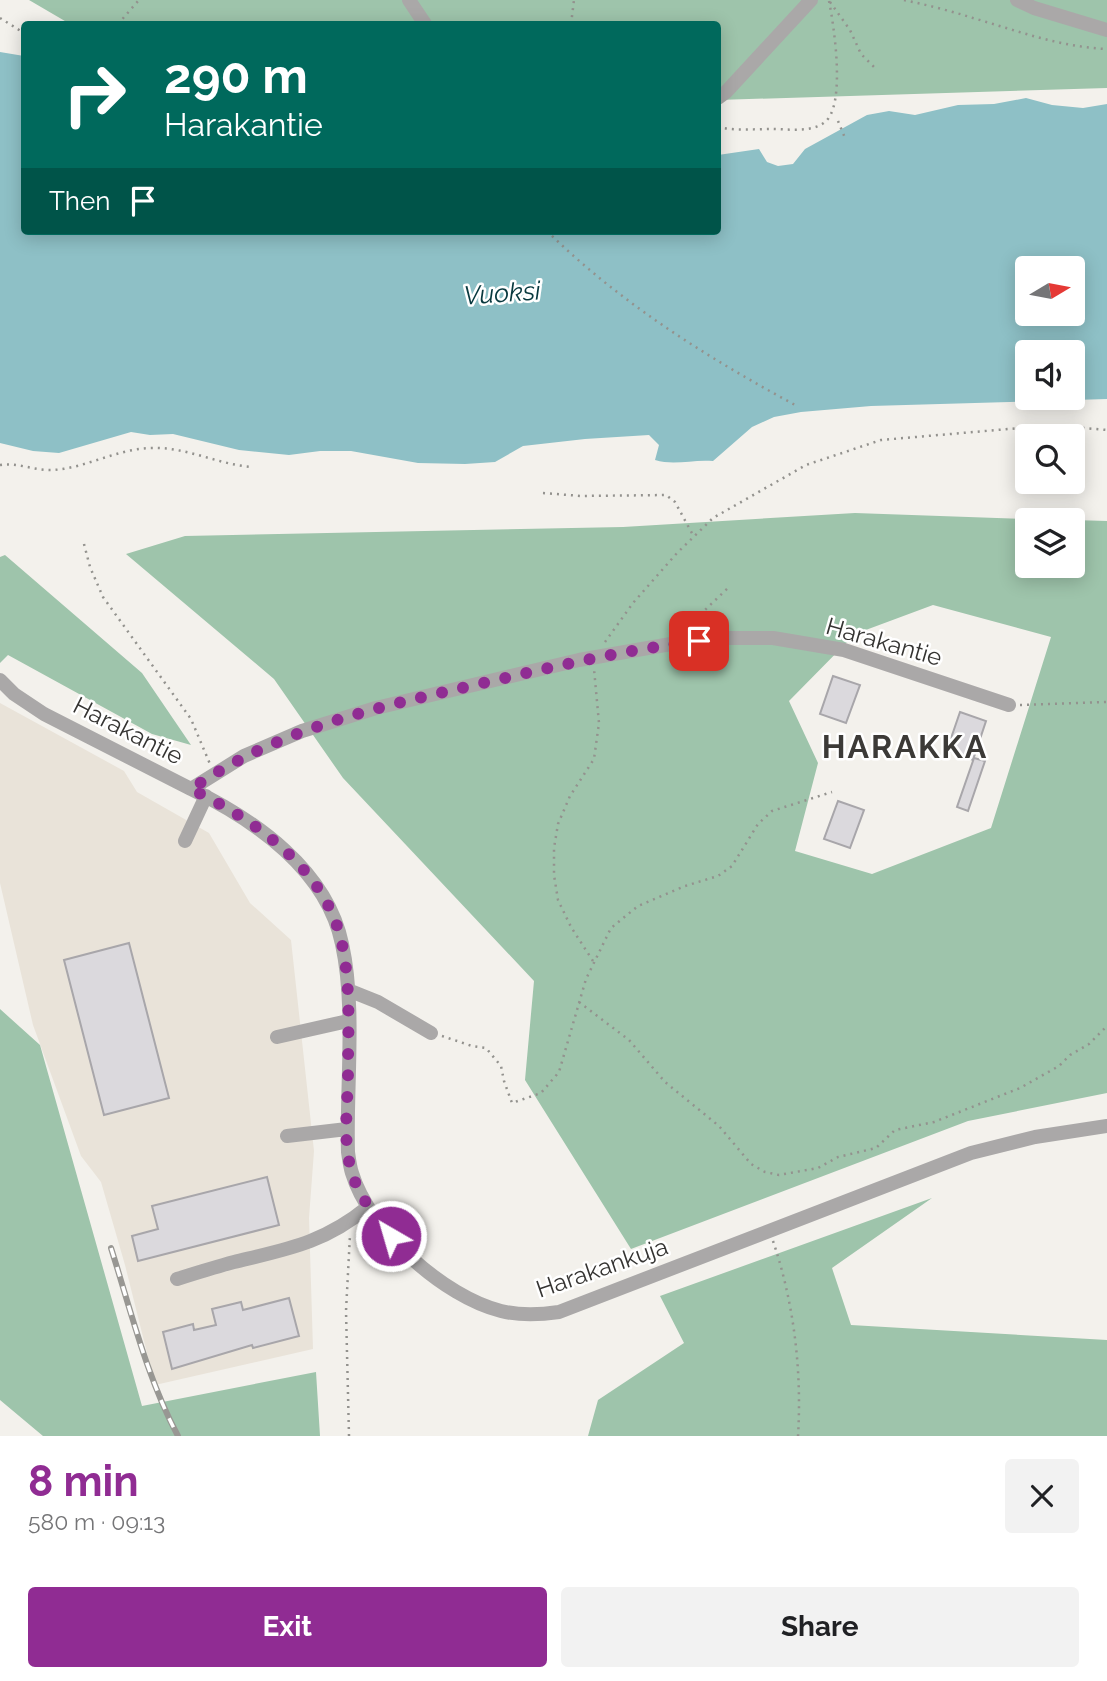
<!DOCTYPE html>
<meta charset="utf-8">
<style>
body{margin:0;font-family:Raleway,sans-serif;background:#f2f2f2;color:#202124;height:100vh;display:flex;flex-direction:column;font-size:26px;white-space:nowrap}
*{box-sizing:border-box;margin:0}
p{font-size:23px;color:#757577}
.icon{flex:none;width:38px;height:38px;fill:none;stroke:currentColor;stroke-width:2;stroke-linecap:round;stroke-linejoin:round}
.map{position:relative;height:1436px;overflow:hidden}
.details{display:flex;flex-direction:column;background:#fff;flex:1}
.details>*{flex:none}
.hud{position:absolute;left:21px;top:21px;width:700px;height:214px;border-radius:7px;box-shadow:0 4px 18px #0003;background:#00695c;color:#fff;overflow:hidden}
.needle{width:46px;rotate:80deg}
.buttons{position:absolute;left:1015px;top:256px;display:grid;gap:14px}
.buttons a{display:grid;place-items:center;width:70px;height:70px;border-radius:7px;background:#fff;box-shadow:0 4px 18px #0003;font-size:35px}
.pin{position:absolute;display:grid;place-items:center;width:60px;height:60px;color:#fff;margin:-30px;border-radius:14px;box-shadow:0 4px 10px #0006}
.me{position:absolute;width:77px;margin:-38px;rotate:322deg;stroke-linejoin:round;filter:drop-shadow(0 0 5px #0008)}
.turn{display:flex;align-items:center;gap:24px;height:147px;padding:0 28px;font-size:32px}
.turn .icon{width:91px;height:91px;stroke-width:2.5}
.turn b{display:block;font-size:49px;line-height:60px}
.then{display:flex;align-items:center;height:66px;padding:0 28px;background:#0003;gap:14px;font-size:26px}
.round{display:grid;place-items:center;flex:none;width:74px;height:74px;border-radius:7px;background:#f2f2f2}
.overview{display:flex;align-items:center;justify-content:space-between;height:119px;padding:0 28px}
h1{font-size:42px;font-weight:700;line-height:52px;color:#902c93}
.primary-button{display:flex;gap:14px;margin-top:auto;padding:14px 28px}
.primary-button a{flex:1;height:80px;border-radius:7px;background:#902c93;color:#fff;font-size:28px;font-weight:700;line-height:80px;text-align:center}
.primary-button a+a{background:#f2f2f2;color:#202124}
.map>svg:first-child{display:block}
.built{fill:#e9e3d9}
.forest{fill:#9ec4ab;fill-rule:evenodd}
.water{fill:#8ec0c6;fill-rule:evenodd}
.building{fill:#dbd9dd;stroke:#a8a6aa;stroke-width:2}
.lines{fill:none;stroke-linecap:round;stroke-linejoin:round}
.path{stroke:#93928e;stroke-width:2.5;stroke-dasharray:2 5;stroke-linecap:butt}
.minor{stroke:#aaa8a8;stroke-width:14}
.rail-casing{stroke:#989793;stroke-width:6}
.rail{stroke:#fff;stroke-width:3.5;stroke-dasharray:10;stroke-linecap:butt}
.route{stroke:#902c93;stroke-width:12;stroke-dasharray:0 21.6}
.labels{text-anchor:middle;stroke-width:5;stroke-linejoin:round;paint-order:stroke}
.street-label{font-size:24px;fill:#353432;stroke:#fff}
.water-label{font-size:26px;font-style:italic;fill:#07383e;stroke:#fff}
.district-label{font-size:32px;font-weight:bold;letter-spacing:2px;fill:#3c3a37;stroke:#fff}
</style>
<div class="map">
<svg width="1107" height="1436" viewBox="0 0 1107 1436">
<rect width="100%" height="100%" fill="#f3f1ec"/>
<path class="built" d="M0,703l124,68 13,21 72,41 41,70 41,37 23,211 -5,67 4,131 -158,36 -30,-120 -24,-83 -20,-26 -48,-131 -33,-142z"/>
<path class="forest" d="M29,0h1078v88l-389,12v-76h-648z
M855,513l197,7h-25v45h46v-45l34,1v572l-139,28 -337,128 -106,-169 9,-99 -191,-203 -69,-99 -148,-125 59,-18 438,-9zM933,605l118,32 -60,191 -119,46 -77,-23 23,-88 -29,-62 66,-67z
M5,555l137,118 49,72 -39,-11 -144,-79 -8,8v-106z
M0,1009l40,36 102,361 174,-34 4,64h-277l-43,-36z
M932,1198l-100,70 19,57 256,15v96h-519l10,-36 86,-57 -24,-47z"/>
<path class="water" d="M0,52l24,4v175h694v-76l41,-6 8,13 11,4 15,-2 12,-15 62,-34 22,-4 26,4 43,-10 36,-1 32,-6 26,7 31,3 24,-4v295l-236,7 -70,6 -27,5 -22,10 -39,34c-20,-2 -38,5 -58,-1l4,-15 -10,-10 -64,4 -62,7 -28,16 -30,2 -47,-1 -67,-12h-31l-31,4 -50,-5 -66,-16 -23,1 -19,-3 -72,21 -26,-2 -33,-8zM1027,268h46v45h-46zM1027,352h46v45h-46z"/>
<path class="building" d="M833,676l27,9 -14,38 -26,-9z
M960,712l26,9 -13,39 -26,-10z
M974,758l11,3 -17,50 -11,-4z
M838,801l26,9 -14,38 -26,-9z
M129,943l40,155 -65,17 -40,-155z
M267,1177l12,48 -141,36 -6,-25 26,-7 -6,-23z
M289,1298l10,38 -46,12 -1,-3 -80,24 -9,-37 30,-8 1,6 22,-5 -4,-16 29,-7 2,8z"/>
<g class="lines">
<path class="path" d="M904,0c23,5 47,11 69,18 45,13 87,29 134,31
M830,2l20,28 11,24 15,15
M0,18l24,15
M118,24l21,-24
M571,24l3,-24
M838,121l7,17
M718,127c17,4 36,2 54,2 15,0 40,4 53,-7 21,-17 9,-96 4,-121l2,-1
M547,231c73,72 161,127 250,175
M0,465c17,-3 35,6 53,5 34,-2 65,-22 100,-22 34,-1 66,17 100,19
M543,493l38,3 85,-1 9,7 19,35
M84,544l6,23 13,30 88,122 19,45
M685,629l44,-42
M605,642l28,-39 44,-50 36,-35 93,-53 75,-25 139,-12 40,-2 47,4
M1020,705l87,-3
M593,961l-22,-34 -13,-27 -4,-25v-27l4,-24 12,-28 24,-37 5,-36 -5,-54
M579,1002l50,38 36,42 54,44 32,38 14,8 14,3 39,-7 20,-11 38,-9 19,-18 39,-8 86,-34 39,-22 11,-11 19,-11 18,-18
M442,1036l30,10 14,2 15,18 3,15 8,22 29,-10 18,-21 27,-93 25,-51 27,-22 47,-20 33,-10 14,-10 26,-42 14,-13 60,-19
M773,1241c21,62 29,130 25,195
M349,1436l-3,-125 4,-76"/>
<path class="minor" d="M409,0l16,24
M1017,0l17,8 73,22
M718,98l8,-6 85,-92
M0,680l14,14 30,20 147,75 53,-33 58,-25 74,-23 203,-48 92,-16 55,-6h47l71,12 165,55
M191,789c64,31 136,81 151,155 14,63 4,143 6,208 1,7 2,15 4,21 17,57 92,124 149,138 20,5 38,4 58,1l412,-159 64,-16 72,-11
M185,841l21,-45
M348,990l30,12 53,31
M277,1037l71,-16
M287,1136l60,-7
M177,1279c19,-6 38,-12 57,-17 54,-13 90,-19 134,-55"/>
<g class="rail-casing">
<path id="rail" d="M111,1248c20,63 36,130 67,188"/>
</g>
<use href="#rail" class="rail"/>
</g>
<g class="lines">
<path class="route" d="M391,1236c-15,-19 -32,-39 -39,-63 -10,-31 -4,-69 -4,-101 0,-42 3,-86 -6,-128 -15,-74 -87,-124 -151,-155 91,-62 184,-81 288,-105 73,-17 145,-34 220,-43"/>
</g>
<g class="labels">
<g class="street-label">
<text transform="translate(884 642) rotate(16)" y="8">Harakantie</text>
<text transform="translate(128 731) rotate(27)" y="8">Harakantie</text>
<text transform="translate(602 1268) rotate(-19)" y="8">Harakankuja</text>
</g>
<g class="water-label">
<text transform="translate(502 293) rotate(-4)" y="9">Vuoksi</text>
</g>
<g class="district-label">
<text x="905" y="758">HARAKKA</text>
</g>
</g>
</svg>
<div class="buttons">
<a><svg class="needle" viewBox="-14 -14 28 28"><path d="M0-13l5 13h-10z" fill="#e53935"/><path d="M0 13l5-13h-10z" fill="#757577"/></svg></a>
<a><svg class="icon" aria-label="sound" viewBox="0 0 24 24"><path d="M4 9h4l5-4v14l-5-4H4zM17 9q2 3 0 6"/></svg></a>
<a><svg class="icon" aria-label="search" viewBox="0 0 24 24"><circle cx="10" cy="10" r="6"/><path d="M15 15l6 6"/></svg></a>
<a><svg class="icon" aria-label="layers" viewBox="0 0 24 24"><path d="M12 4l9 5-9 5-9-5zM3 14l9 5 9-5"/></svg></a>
</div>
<div class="pin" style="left:699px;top:641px;background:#d93025"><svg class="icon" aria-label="arrive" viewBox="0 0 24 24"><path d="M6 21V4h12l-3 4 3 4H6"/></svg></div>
<svg class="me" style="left:391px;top:1236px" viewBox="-20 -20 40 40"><circle r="17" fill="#902c93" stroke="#fff" stroke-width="3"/><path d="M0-11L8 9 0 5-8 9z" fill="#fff"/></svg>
<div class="hud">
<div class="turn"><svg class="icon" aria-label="right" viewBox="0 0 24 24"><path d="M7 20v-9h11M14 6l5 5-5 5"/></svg><div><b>290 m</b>Harakantie</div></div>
<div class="then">Then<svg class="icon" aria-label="arrive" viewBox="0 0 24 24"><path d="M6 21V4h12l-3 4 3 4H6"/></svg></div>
</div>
</div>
<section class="details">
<div class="overview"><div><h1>8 min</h1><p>580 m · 09:13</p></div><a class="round"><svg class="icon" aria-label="close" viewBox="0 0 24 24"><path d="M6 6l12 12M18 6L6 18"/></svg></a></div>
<div class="primary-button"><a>Exit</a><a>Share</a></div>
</section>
